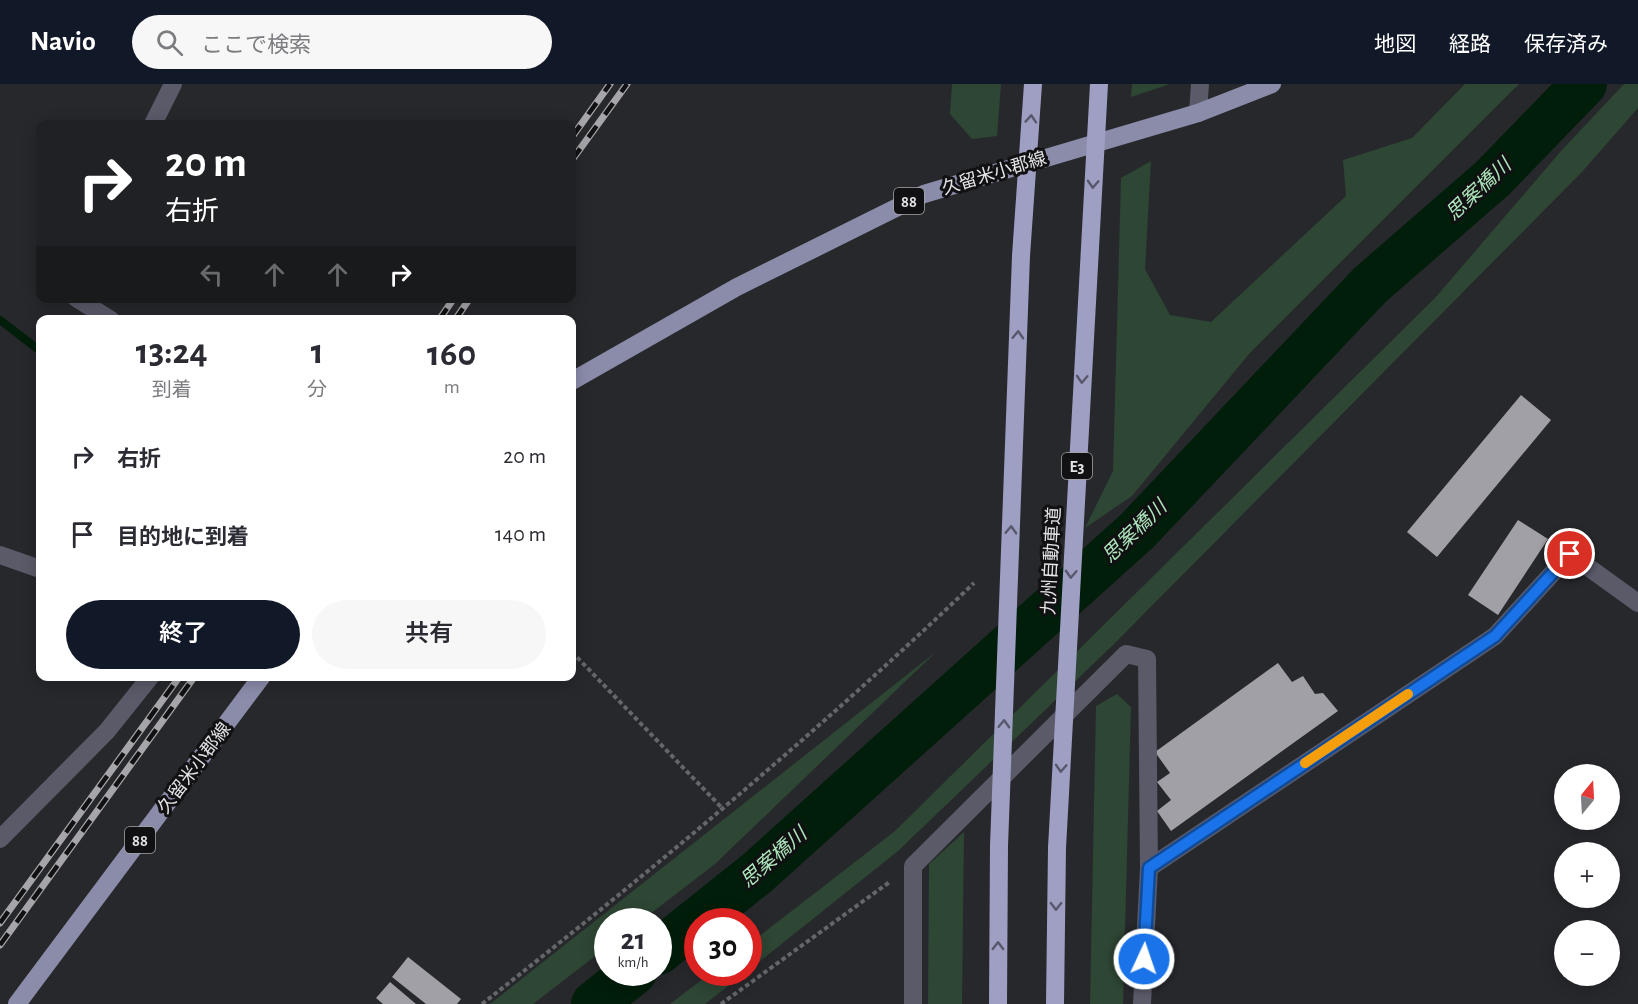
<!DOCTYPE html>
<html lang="ja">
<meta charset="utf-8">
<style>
body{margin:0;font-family:"Alegreya Sans","Noto Sans JP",sans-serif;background:#f7f7f7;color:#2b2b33;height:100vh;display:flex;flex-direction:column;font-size:22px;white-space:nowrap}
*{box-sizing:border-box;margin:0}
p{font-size:20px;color:#7c7c81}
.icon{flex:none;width:33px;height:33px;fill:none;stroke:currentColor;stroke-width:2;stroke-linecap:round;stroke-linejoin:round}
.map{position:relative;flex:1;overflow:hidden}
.drawer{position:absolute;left:36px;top:231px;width:540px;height:366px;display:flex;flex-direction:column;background:#fff;border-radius:12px;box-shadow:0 3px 15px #0003}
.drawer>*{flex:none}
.guide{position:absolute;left:36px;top:36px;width:540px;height:183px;border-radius:12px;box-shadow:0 3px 15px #0003;background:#202124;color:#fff;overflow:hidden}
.needle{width:39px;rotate:18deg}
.controls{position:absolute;left:1554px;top:680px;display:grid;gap:12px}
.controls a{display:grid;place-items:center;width:66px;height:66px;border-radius:50%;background:#fff;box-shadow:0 3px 15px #0003;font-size:30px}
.speed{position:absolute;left:594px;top:824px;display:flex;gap:12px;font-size:30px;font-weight:700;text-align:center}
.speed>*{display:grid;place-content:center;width:78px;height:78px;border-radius:50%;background:#fff;box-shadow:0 3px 15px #0003;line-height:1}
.speed small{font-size:15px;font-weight:400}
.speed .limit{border:9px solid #d22;background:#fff;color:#111}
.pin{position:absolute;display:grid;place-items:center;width:51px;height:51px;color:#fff;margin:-26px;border:3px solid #fff;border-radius:50%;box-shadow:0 2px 6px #0007}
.me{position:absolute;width:66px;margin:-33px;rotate:3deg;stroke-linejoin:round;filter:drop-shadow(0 0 4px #0008)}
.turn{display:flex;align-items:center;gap:21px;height:126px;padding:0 30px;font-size:27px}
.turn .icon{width:78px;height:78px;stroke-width:2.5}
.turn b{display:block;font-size:42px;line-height:51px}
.lanes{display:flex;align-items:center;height:57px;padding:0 30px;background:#0003;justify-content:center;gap:30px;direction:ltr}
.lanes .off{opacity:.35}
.eta{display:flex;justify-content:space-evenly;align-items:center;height:102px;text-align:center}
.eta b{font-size:36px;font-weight:600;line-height:42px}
.cta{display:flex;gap:12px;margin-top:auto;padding:12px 30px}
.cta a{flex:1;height:69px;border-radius:36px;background:#111827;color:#fff;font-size:24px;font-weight:600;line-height:69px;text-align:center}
.cta a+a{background:#f7f7f7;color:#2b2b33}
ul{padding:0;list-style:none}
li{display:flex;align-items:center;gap:18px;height:78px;padding:0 30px}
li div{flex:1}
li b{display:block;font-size:22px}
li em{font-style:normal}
header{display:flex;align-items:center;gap:36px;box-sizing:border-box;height:84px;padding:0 30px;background:#111827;color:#fff}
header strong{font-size:28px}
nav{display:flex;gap:33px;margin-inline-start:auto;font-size:21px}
.search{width:420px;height:54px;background:#f7f7f7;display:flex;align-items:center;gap:15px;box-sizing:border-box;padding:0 21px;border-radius:33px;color:#7c7c81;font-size:22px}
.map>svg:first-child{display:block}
.green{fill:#2e4634}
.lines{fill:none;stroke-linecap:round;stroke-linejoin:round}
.stream{stroke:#001e0a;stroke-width:8}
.river{stroke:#001e0a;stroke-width:46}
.building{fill:#a0a0a6}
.path{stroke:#656669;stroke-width:4;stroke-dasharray:4.5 3;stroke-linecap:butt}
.street{stroke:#5a5a69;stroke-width:18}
.primary{stroke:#8b8caa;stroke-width:18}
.highway{stroke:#9f9fc4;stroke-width:18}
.rail-casing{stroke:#a6a6aa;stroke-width:7}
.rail{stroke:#111113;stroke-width:4.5;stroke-dasharray:14;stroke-linecap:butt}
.highway-bridge{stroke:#9f9fc4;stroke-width:18}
.oneway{stroke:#58586c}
.route-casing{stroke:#114b97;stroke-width:15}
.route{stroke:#1a73e8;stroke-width:10}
.slow{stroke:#f59e0b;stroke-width:10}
.labels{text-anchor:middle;stroke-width:6;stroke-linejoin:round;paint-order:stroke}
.shield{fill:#111113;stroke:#a5a5a7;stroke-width:1.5}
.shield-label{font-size:16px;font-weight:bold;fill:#e4e4e7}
.street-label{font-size:18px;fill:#e4e4e7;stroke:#111113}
.water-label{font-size:20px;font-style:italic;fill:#ade6bc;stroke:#111113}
</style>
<header>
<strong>Navio</strong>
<div class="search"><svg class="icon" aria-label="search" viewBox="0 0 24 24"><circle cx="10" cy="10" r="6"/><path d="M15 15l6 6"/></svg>ここで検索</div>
<nav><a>地図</a><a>経路</a><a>保存済み</a></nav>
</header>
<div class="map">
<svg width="1638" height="920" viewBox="0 0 1638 920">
<rect width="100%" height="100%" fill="#27282c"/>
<path class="green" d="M952,0h49l-4,52 -25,3 -22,-25z
M1132,0h38l-39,13z
M1465,0h54l-270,270 -117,142 -47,32 28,-57 8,-293 30,-17 -6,108 25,46 41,7 135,-126 -3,-36 69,-22z
M1624,0h14v24l-57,65 -467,471 -216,207 -149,119v-26l146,-113 540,-533 126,-147z
M937,567l-222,213 -74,57h-33l-1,26 -74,57h-43z
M1117,610l14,13 -8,297h-33l6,-298z
M964,748l-2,172h-34l1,-140z
M712,888h34l-41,32h-35z"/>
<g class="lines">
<path class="stream" d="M0,236l40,31"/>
<path class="river" d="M658,868l99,-79 380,-342 233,-246 123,-107 91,-94
M594,920l40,-32"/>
</g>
<path class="building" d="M1521,311l30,25 -114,137 -30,-25z
M1518,436l30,19 -50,76 -30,-20z
M1278,579l14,19 11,-6 12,18 8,-1 15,18 -167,120 -14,-20 14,-11 -14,-18 13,-9 -15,-21z
M408,873l53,42 -4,5h-31l-34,-27z
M390,898l26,22h-33l-7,-6z"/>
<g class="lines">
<path class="path" d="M572,568l150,156
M482,920c170,-133 336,-272 492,-421
M721,920l170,-123"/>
<path class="street" d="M1198,29l2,-29
M153,40l20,-40
M76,214l35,22
M0,471l40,14
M0,755l107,-108 44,-55
M1149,784l346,-232 75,-82 68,49
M913,920v-138l213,-212 21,5 2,209 -7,136"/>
<path class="primary" d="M572,297l165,-94 187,-93 274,-81 74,-29
M17,920l245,-328"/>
<path class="highway" d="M998,920l1,-158
M1055,920l2,-156"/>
<g class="rail-casing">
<path id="rail" d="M572,53l38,-53
M572,76l55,-76
M439,236l15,-22
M455,236l15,-22
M0,839l180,-247
M0,861l195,-269"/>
</g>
<use href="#rail" class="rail"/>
<path class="highway-bridge" d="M999,762l22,-590 12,-172
M1057,764l42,-764"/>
</g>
<defs><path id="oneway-chevron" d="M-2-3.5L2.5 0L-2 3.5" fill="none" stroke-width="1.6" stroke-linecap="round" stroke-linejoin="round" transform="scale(1.5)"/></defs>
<g class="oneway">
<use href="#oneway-chevron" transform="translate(1031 35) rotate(-86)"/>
<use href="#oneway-chevron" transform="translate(1093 100) rotate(93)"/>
<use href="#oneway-chevron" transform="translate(1018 251) rotate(-88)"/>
<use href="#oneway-chevron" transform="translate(1082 295) rotate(93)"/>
<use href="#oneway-chevron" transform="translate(1011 446) rotate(-88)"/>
<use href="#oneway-chevron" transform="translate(1071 490) rotate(93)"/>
<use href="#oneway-chevron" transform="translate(1004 640) rotate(-88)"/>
<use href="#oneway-chevron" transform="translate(1061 684) rotate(93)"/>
<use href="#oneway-chevron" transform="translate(1056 822) rotate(91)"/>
<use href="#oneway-chevron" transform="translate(998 862) rotate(-89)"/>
</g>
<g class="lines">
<g class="route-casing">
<path id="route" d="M1144,875l5,-91 346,-232 75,-82"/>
</g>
<use href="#route" class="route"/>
<path class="slow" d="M1305,679l103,-69"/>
</g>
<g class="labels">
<g class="shield">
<rect x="894" y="104" width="30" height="26" rx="4.5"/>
<rect x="1062" y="369" width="30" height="26" rx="4.5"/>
<rect x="125" y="743" width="30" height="26" rx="4.5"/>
</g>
<g class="shield-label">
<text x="909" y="123">88</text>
<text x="1077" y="388">E3</text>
<text x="140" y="762">88</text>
</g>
<g class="street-label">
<text transform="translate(994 89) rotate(-17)" y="6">久留米小郡線</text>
<text transform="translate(1051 477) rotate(-87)" y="6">九州自動車道</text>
<text transform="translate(194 684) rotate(-53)" y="6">久留米小郡線</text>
</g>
<g class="water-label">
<text transform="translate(1478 105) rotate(-43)" y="7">思案橋川</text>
<text transform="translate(1134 447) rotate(-44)" y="7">思案橋川</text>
<text transform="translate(773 773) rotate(-41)" y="7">思案橋川</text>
</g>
</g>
</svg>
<div class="controls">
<a><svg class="needle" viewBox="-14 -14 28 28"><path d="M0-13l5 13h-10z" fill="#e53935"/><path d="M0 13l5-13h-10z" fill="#7c7c81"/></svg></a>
<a>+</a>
<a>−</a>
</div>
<div class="speed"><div>21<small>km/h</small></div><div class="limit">30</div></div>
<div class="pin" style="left:1570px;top:470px;background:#d93025"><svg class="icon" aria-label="arrive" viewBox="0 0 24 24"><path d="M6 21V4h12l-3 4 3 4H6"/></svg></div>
<svg class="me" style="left:1144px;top:875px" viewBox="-20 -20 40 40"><circle r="17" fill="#1a73e8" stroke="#fff" stroke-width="3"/><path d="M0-11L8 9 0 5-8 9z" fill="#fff"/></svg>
<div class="guide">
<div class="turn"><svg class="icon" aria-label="right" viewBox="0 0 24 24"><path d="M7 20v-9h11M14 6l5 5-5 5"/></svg><div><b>20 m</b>右折</div></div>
<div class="lanes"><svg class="icon off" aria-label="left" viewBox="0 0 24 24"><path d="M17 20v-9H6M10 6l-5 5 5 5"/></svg><svg class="icon off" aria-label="ahead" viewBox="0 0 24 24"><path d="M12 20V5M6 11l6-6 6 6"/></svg><svg class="icon off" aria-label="ahead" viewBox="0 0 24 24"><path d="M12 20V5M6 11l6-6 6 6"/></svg><svg class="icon" aria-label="right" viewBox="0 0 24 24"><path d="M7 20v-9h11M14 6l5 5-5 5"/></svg></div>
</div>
<section class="drawer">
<div class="eta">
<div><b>13:24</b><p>到着</p></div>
<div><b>1</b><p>分</p></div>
<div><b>160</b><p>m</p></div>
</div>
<ul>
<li><svg class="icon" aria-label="right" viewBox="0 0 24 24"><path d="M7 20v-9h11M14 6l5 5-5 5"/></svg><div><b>右折</b></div><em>20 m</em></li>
<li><svg class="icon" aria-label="arrive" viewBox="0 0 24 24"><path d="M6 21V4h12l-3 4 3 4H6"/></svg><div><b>目的地に到着</b></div><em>140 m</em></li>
</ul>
<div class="cta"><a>終了</a><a>共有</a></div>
</section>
</div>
